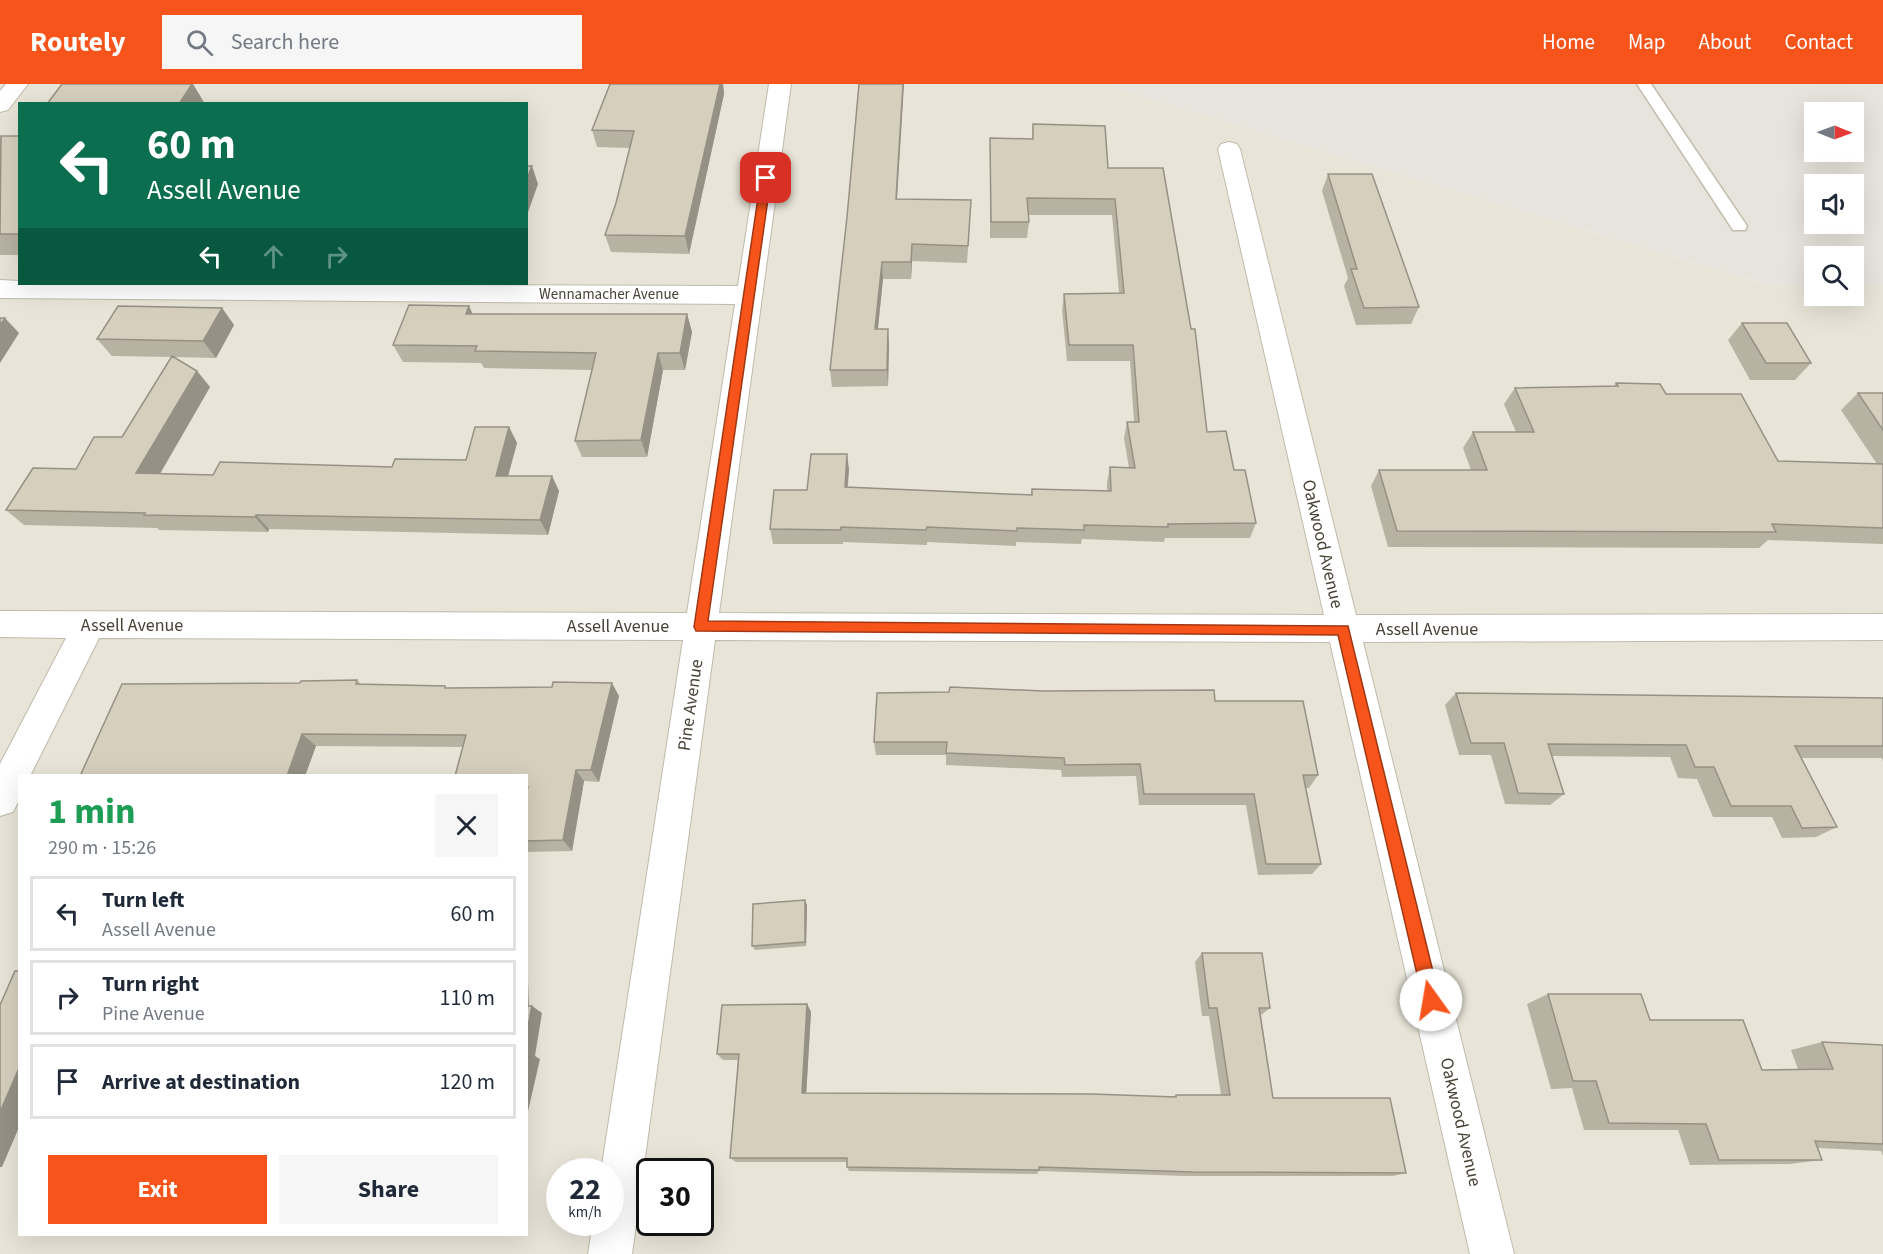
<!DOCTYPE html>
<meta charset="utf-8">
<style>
body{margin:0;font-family:"Source Sans 3",sans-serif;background:#f6f6f7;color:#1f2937;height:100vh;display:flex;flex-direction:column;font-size:22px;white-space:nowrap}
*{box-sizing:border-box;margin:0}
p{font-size:20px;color:#747a83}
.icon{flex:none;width:33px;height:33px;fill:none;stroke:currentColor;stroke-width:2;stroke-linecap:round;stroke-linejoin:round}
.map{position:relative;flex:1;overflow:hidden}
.side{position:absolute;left:18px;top:690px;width:510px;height:462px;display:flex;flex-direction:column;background:#fff;border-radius:0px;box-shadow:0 6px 24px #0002}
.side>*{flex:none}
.guide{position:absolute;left:18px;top:18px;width:510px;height:183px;border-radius:0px;box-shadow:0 6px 24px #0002;background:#0b6e4f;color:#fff;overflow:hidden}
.needle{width:39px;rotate:91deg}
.buttons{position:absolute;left:1804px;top:18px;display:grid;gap:12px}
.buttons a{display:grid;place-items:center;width:60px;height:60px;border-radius:0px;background:#fff;box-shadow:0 6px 24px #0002;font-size:30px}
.speed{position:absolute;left:546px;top:1074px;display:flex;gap:12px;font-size:30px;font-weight:700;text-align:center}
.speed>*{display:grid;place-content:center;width:78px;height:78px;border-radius:50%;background:#fff;box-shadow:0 6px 24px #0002;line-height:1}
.speed small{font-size:15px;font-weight:400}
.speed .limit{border:3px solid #111;border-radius:9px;background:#fff;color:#111}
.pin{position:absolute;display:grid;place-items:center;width:51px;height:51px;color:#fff;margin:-26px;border-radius:12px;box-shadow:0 3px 9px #0006}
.me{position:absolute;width:66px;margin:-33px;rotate:347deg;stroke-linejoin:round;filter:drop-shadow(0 0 4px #0008)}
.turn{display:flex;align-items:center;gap:21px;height:126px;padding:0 30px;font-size:27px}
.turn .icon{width:78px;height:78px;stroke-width:2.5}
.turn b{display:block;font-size:42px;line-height:51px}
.lanes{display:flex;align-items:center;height:57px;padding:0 30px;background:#0003;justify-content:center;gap:30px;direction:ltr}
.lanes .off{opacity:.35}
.round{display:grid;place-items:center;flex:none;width:63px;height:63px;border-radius:0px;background:#f6f6f7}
.head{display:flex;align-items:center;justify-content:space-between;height:102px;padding:0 30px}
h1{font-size:36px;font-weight:700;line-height:45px;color:#1e9e55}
.button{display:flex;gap:12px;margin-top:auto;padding:12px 30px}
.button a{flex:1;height:69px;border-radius:0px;background:#f7541c;color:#fff;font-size:24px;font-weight:700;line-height:69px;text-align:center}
.button a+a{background:#f6f6f7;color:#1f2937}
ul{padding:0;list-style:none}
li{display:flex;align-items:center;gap:18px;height:75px;margin:0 12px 9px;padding:0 18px;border:3px solid #e0e1e3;border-radius:0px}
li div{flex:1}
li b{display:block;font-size:22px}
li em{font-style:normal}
header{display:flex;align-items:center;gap:36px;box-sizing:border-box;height:84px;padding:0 30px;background:#f7541c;color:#fff}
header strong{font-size:28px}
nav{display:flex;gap:33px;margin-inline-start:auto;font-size:21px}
.search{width:420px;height:54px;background:#f6f6f7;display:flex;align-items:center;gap:15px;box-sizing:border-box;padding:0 21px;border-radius:0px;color:#747a83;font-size:22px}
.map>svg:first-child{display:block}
.residential{fill:#e8e4d7;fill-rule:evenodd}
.industrial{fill:#e7e3dd;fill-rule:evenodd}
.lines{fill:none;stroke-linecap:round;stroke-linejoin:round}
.lane-casing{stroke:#c0bbab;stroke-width:3}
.street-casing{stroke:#c0bbab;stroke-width:2}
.lane{fill:#fff;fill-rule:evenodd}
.street{fill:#fff;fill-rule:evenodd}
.wall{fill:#b8b2a3}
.shaded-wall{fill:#969185}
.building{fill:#d6cfbe;stroke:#969185;stroke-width:1.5}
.route{fill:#f7541c;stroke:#a13712;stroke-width:1.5}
.labels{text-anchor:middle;stroke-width:4.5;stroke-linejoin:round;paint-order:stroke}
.far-street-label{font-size:15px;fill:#484337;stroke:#fff}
.street-label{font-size:18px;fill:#484337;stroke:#fff}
</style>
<header>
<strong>Routely</strong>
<div class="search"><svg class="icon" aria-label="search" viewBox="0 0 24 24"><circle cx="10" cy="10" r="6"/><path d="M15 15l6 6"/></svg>Search here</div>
<nav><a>Home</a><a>Map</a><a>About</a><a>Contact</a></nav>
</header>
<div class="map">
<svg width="1883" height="1170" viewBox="0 0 1883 1170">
<rect width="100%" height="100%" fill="#f4f2e9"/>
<path class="residential" d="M0,0h1100l667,201 48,1v10h39v-10h29v968h-1883zM20,20h506v180h-506zM20,692h506v458h-506zM560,1088h50v50h-50zM650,1088h50v50h-50z"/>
<path class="industrial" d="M1100,0h783v202h-29v-30h-39v30l-47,-1zM1815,28h39v40h-39zM1815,100h39v40h-39z"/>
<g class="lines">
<g class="lane-casing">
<path id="lane" d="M1637,0h14l96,142 -2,4h-12z"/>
</g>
<g class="street-casing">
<path id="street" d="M6,0h22l-20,26 -8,2v-21z
M769,0h22l-72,529 605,2 -106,-466 3,-5 8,-2 8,2 3,5 116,466 527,-1v26l-520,2 151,612h-44l-140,-612 -615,-2 -83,614h-44l5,-32h17v-50h-9l82,-532 -584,-2 -69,138h-10v22l-7,14 -13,4v-52l66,-126 -66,-1v-26l687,2 48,-309 -735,-6v-18l20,1v3l718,2z"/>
</g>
<use href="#lane" class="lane"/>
<use href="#street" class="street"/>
</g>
<path class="wall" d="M610,0h113l1,10 -35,160 -78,-2 -6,-17 11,-32 14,-55 -33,-1 -5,-17z
M1033,40l75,44 99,264 27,38 22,53 -6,15h-85l-1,4 -82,-3 -1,5 -65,-2v4l-89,-4v3l-84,-3v2h-70l-3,-15 37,-39 42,-21 -1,18 183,8 1,-6 75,2v-9l3,-15 19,1 -5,-30 3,-16h7l-4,-61h-63l-5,-51 2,-16 55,-1 -7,-78h-84l1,7 -2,16h-37v-100l42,1z
M20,52v119h-20v-118z
M1328,90l91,133 -8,17 -55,1 -12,-39 4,-8 -26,-87z
M897,115l73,18 -3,46 -55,-2 -1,18h-28l-5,50 11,16 -1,41 -56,1 -2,-17z
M469,222l3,8h215l5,18 -7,38h-22l-16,87h-65l-7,-16 17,-71 -108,-2 -3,-5 -78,-1 -10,-17z
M222,224l12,17 -18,33 -43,-1 24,14 13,16 -50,87 53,1 179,-8 74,-7 43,-33 8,16 -9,33h44l7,15 -11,44 -279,-6 -1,3 -109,-2 -2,-2 -133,-3 -18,-15 70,-41 46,-32 49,-80 -59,-1 -15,-17z
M1742,239l69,40 -16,17h-45l-22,-40z
M1616,299l50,11 112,67 99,3 -36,-54 17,-17h25v151l-115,-4 -9,8 -371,-1 -17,-61 8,-16h92l-8,-22 10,-16h43l-12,-28 11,-16 99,-2z
M357,596l5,5 85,3 172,8 -20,86 -15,-1 -12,70 -45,1 -1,-76 -63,-29 -147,-1 -11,30h-225l220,-93z
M1456,609l427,5v63l-1,-3h-81l36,69 -21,10 -34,1 -10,-21h-59l-16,-38 -19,-1 -8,-21 -119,-1 13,38 -14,11 -45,-1 -14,-49h-32l-14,-50z
M1215,617l103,74 -9,13h-3l15,76 -9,10 -54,1 -12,-70h-107l-3,-29 -74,1 -1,-7 -115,-5v-10h-70l-2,-13z
M807,821l-1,41 -51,4 -3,-4z
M1202,869l68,55 -9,7 12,83 133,75 -13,3h-207l-147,-5 -2,3 -188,-3 -2,-4v-5h-111l-6,-4 8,-98h-15l-6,-6 90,-50 4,8 -5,81 367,4 3,-2h45l-12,-79h-7l-7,-54z
M1548,910l102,26 112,50 36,-1 -7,-19 31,-8 61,3v111l-2,-5 -63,-3 4,12 -33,4 -99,1 -12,-35h-94l-12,-42 -21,1 -24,-85z"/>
<path class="shaded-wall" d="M192,0h1l12,20h-26z
M720,0h3l1,10 -35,160 -4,-18z
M903,0h1l-8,132v-17z
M532,82l6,18 -12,34v-37z
M912,160v17l-1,18v-17z
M882,178l1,17 -7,66 -1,-16z
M469,222l8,17 -11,-9z
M222,224l12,17 -18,33 -13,-17z
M687,230l5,18 -7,38 -5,-17z
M5,234l14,15 -19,30v-38z
M888,245l1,16 -1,41 -1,-16z
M658,269l5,17 -16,87 -6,-17z
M197,287l13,16 -59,102 -15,-16z
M509,343l8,16 -13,48 -8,-15z
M847,370l2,15 -3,33 -1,-15z
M552,392l7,15 -11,44 -8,-15z
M256,431l13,14 -1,3 -13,-15z
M612,599l7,13 -20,86 -8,-12z
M302,650l14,12 -11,30h-18z
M576,686l8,11 -12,70 -9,-11z
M805,816l2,5 -1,41 -1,-4z
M526,896h2l1,33 -3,-1z
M807,920l4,8 -5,86 -4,-5z
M532,922l10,7 -7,43 5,3 -14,61v-84z
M20,982v59l-18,42h-2v-55z"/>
<path class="building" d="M62,0h130l-13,20h-132z
M610,0h110l-35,152 -80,-1 11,-32 18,-72 -42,-1z
M859,0h44l-7,115 75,1 -3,46 -56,-2 -1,18h-29l-7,67h13l-1,41h-57l17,-153z
M1033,40l72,2 3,42h55l28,161h4l12,103 19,-1 8,39h11l11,53 -88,1v3l-84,-2v5l-67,-2v3l-90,-4 -1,3 -85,-3v3l-71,-1 4,-39h33l4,-36h36l-2,33 187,8v-6l79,2 -1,-24 25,1 -8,-46h12l-6,-77h-64l-5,-51 60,-1 -9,-94 -88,-1 2,24h-38l-1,-84 43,1z
M1,52h19v98h-20z
M526,82h6l-6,15z
M1328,90h44l47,133 -55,1 -13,-39h6z
M409,221l60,1 -3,8h221l-7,39h-22l-17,87 -66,1 21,-88 -121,-2 2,-5 -84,-1z
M118,222l104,2 -19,33 -106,-2z
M0,234h5l-5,7z
M1742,239h45l24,40h-45z
M172,272l25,15 -61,102 77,2 7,-13 172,5 3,-8 71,1 9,-33h34l-13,49h56l-12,44 -284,-5 -1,2 -111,-2 1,-2 -139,-3 27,-42 43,1 18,-32h28z
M1616,299l44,1 6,10h75l37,67 105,3v64l-111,-4 4,8 -379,-1 -18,-61h108l-14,-38h61l-19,-44 103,-2z
M1858,309h25v37z
M357,596l-1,4 89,2v2l107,-1 1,-5 59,1 -21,87h-15l-13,70 -37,1v-46l2,-8h-2v-11h-71l11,-41 -164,-1 -15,42h-207l42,-92 178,-1 1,-2z
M950,603l93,4 171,-1 1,11h88l15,74h-15l18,89h-55l-12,-70h-110l-4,-30 -75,1 -1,-7 -118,-5 1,-11h-73l3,-49 72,-1z
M1456,609l427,5v48h-88l42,81 -35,1 -11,-22h-60l-17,-39h-19l-9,-22 -138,-1 16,50 -46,-1 -14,-50h-33z
M805,816v42l-53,4 1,-42z
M1202,869h60l8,55h-11l14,90h117l16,75 -213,-1 -154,-5v3l-192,-3v-9h-117l9,-104h-22l5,-49 85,-1 -5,89 290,1 84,3v-2h54l-13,-87h-8z
M15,887h5v95l-20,46v-107z
M1548,910h93l9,26h93l19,50 71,-1 -11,-27 61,3v99l-68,-3 7,19h-103l-13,-36 -97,-1 -13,-42h-23z
M526,922h6l-6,30z
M526,969h3l-3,13z"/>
<path class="route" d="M766,91l5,3 -63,443 640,5 92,374 -3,5 -6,3 -5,-3 -3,-5 -85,-365 -642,-4 -2,-4 67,-449z"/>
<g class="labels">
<g class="far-street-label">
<text x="609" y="215">Wennamacher Avenue</text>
</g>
<g class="street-label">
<text transform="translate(1323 460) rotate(77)" y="6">Oakwood Avenue</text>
<text x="132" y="547">Assell Avenue</text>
<text x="618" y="548">Assell Avenue</text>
<text x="1427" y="551">Assell Avenue</text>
<text transform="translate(690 621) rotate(-82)" y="6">Pine Avenue</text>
<text transform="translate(1461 1038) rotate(77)" y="6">Oakwood Avenue</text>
</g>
</g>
</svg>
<div class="buttons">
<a><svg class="needle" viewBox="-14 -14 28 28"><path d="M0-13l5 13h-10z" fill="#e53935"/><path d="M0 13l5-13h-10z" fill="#747a83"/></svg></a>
<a><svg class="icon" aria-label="sound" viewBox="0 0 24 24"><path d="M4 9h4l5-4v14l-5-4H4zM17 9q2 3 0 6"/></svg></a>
<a><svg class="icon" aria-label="search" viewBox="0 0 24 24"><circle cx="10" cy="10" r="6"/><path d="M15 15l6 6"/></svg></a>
</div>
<div class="speed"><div>22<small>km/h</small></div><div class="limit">30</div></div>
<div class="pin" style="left:766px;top:94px;background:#d93025"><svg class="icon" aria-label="arrive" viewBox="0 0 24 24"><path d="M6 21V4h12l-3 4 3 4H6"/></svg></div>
<svg class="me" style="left:1431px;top:916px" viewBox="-20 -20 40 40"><circle r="19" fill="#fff"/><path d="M0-13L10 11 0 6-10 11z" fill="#f7541c"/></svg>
<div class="guide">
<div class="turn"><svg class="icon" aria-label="left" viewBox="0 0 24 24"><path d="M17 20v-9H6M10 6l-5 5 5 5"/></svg><div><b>60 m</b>Assell Avenue</div></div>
<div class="lanes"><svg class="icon" aria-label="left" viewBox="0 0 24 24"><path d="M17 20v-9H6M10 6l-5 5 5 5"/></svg><svg class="icon off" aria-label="ahead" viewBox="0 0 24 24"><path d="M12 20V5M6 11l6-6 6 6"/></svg><svg class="icon off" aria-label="right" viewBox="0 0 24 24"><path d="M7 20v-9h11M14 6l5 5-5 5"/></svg></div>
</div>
<section class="side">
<div class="head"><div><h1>1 min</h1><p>290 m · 15:26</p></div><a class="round"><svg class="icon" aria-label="close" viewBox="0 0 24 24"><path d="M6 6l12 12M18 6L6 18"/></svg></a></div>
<ul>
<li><svg class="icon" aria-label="left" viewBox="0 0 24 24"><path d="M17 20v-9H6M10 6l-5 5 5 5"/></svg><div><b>Turn left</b><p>Assell Avenue</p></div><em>60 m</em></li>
<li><svg class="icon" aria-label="right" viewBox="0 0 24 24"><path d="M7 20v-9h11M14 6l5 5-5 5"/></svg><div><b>Turn right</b><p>Pine Avenue</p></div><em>110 m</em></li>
<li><svg class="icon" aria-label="arrive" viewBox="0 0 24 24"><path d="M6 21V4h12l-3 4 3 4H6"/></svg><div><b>Arrive at destination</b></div><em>120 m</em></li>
</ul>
<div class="button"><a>Exit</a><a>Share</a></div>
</section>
</div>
